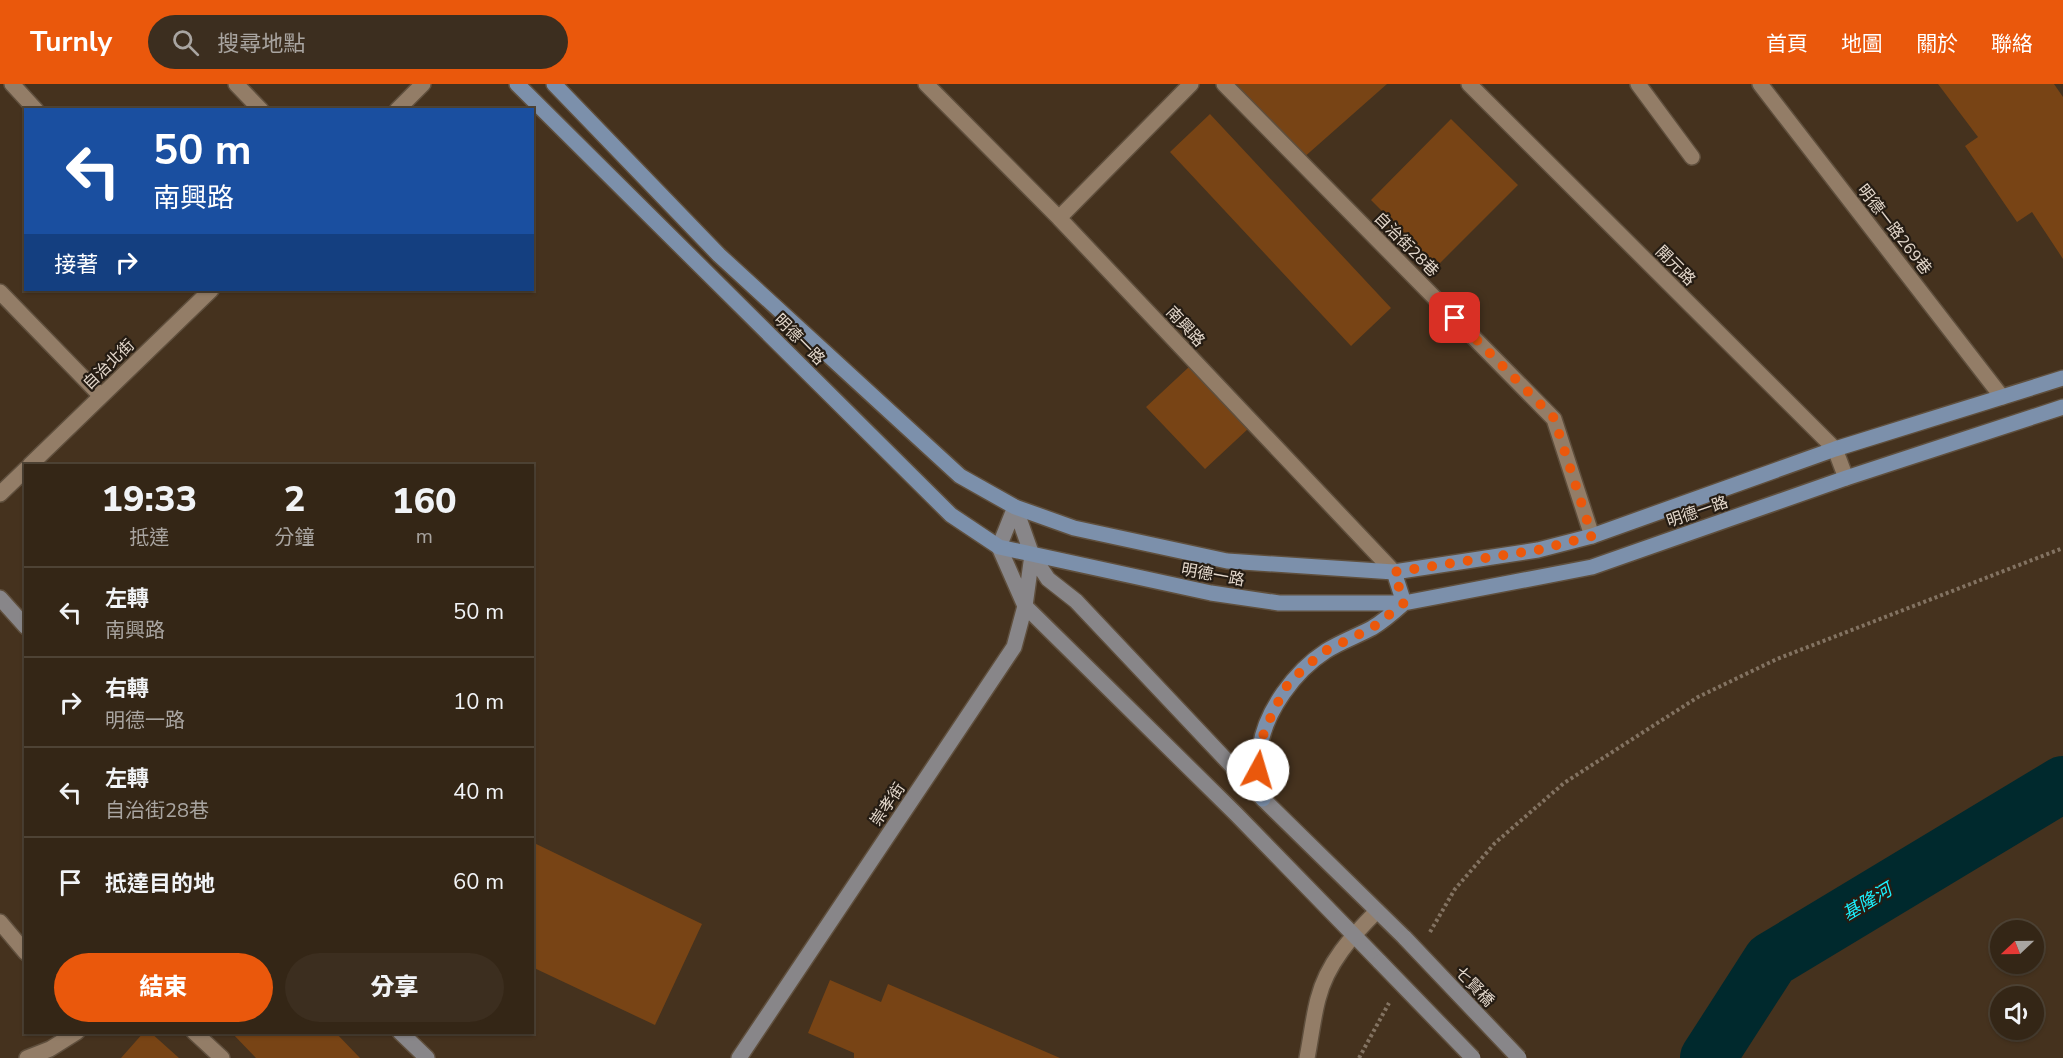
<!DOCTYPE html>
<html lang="zh-TW">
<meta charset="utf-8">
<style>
body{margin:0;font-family:"Nunito Sans","Noto Sans TC",sans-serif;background:#3c2e1f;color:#f1f3f6;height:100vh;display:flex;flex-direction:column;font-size:22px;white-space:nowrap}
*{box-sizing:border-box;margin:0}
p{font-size:20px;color:#a9a5a1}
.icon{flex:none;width:33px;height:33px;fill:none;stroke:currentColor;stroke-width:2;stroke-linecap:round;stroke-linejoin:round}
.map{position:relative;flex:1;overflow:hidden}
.details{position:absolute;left:24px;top:380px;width:510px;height:570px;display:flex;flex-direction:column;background:#342616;border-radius:0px;box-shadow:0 2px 4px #0004,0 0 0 2px #4e4335}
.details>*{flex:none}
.hud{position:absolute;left:24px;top:24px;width:510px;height:183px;border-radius:0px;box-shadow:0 2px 4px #0004,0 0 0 2px #4e4335;background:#1a4fa0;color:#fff;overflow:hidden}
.needle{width:39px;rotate:248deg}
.buttons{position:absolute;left:1990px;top:836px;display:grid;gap:12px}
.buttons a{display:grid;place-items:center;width:54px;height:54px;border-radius:50%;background:#342616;box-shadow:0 2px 4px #0004,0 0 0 2px #4e4335;font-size:30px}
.pin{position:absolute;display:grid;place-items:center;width:51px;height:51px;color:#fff;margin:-26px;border-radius:12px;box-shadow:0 3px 9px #0006}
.me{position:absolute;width:66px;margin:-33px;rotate:6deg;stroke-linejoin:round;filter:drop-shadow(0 0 4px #0008)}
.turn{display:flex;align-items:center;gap:21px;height:126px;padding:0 30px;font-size:27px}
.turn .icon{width:78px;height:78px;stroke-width:2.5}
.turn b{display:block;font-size:42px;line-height:51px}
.then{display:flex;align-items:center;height:57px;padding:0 30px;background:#0003;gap:12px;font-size:22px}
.eta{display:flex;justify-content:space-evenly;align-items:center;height:102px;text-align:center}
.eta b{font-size:36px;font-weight:800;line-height:42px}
.action{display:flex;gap:12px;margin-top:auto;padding:12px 30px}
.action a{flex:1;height:69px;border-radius:36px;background:#ea580c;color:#fff;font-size:24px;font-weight:800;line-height:69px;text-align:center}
.action a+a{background:#3c2e1f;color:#f1f3f6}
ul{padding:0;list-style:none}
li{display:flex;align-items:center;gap:18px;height:90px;padding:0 30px;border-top:2px solid #4e4335}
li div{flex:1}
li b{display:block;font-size:22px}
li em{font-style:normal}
header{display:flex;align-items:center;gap:36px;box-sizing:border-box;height:84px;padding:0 30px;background:#ea580c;color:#fff}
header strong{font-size:28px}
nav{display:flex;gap:33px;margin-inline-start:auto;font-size:21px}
.search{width:420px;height:54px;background:#3c2e1f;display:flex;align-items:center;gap:15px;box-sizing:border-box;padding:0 21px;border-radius:33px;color:#a9a5a1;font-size:22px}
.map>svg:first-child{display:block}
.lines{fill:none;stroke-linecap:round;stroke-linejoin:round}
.river{stroke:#00292d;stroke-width:56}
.building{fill:#784415}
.lane-casing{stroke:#5f4f3d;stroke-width:18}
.street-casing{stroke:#5f4f3d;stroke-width:18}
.secondary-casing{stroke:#5f4f3d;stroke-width:18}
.primary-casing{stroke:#5f4f3d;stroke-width:18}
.path{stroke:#837362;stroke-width:4;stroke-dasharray:3 3;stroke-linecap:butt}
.lane{stroke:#937d67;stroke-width:15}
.street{stroke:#937d67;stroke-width:15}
.secondary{stroke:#888689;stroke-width:15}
.primary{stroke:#7c90ab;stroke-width:15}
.secondary-bridge-casing{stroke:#5f4f3d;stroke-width:18;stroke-linecap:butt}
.secondary-bridge{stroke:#888689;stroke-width:15}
.route{stroke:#ea580c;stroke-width:10;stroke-dasharray:0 18}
.labels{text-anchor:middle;stroke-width:4.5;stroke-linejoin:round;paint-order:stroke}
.street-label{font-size:16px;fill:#e4d8cc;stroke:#251c13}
.water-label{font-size:18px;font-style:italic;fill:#1af0fd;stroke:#251c13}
</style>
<header>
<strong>Turnly</strong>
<div class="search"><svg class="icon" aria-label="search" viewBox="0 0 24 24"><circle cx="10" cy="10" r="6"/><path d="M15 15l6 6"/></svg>搜尋地點</div>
<nav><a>首頁</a><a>地圖</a><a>關於</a><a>聯絡</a></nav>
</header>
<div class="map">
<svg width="2063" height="974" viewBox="0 0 2063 974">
<rect width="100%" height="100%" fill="#45321e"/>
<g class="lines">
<path class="river" d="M1708,974l63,-98 292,-176"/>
</g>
<path class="building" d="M1236,0h151l-85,75z
M1938,0h116l9,13v162l-31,-47 -15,10 -52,-76 13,-9z
M1210,30l181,194 -40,38 -181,-194z
M1451,35l67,66 -81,81 -66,-66z
M1190,282l59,62 -44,41 -59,-62z
M532,758l170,82 -47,101 -123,-58z
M830,896l51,22 7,-18 172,74h-206v-5l-46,-20z
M144,948h6l29,26h-58z
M231,948h104l25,26h-104z"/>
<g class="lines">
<g class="lane-casing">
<path id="lane" d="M1638,0l54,73
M194,948l28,26
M1307,974c4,-20 6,-40 11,-59 9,-36 34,-63 59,-88"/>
</g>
<g class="street-casing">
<path id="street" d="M12,0l24,26
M236,0l25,26
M926,0l133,134 335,354
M1224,0l330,335 38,117
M1469,0l366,365 11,29
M1760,0l242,313
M397,26l26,-26
M1059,134l132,-134
M0,208l101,104
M30,381l181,-175
M0,410l26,-25
M0,838l26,31
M27,974l23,-9 27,-17"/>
</g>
<g class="secondary-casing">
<path id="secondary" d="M1015,423l-16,40 26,59 211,208 144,148
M1015,423l17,48 16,24 28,22 187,198 142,139
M0,514l26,29
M400,948l27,26
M739,974l275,-411 11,-41 7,-51"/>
</g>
<g class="primary-casing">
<path id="primary" d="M517,0l434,431 48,32 212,46 68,10h125l188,-36 254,-89 217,-71
M554,0l165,171 241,221 55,31 59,21 153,33 167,11 144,-22 54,-14 243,-87 228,-71
M1263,715c-3,-17 -6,-34 -3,-51 5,-37 35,-77 66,-97 14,-9 31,-15 46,-23 12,-7 22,-16 32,-25l-10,-31"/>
</g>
<path class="path" d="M1430,848l25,-43 40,-46 69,-60 134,-86 79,-38 286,-111
M1359,974l30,-55"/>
<use href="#lane" class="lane"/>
<use href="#street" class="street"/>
<use href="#secondary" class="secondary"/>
<use href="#primary" class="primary"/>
<g class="secondary-bridge-casing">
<path id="secondary-bridge" d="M1405,854l114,120
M1380,878l93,96"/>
</g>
<use href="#secondary-bridge" class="secondary-bridge"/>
</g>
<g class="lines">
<path class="route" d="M1258,686l2,-23 5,-18 20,-41 20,-21 22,-17 45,-22 32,-25 -10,-31 144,-22 54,-14 -38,-118 -99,-100"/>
</g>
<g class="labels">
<g class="street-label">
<text transform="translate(1895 145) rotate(52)" y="6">明德一路269巷</text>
<text transform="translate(1407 160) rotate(45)" y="6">自治街28巷</text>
<text transform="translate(1676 181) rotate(45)" y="6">開元路</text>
<text transform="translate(1186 242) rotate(47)" y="6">南興路</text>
<text transform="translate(800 255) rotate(45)" y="6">明德一路</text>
<text transform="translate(108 280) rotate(-44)" y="6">自治北街</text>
<text transform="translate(1697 427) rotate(-19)" y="6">明德一路</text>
<text transform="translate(1213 490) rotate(10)" y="6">明德一路</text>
<text transform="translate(887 720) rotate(-56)" y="6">崇孝街</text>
<text transform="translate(1475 902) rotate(46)" y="6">七賢橋</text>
</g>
<g class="water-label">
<text transform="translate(1867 818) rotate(-31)" y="6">基隆河</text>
</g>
</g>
</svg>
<div class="buttons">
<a><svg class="needle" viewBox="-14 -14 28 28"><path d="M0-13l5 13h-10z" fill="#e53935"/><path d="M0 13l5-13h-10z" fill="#a9a5a1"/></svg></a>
<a><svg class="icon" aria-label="sound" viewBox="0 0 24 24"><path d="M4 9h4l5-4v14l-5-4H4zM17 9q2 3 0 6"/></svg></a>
</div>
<div class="pin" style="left:1455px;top:234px;background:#d93025"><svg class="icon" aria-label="arrive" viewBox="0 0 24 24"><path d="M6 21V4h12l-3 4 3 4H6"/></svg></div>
<svg class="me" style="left:1258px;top:686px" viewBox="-20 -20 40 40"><circle r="19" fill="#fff"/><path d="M0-13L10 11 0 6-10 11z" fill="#ea580c"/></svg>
<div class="hud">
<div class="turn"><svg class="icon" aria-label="left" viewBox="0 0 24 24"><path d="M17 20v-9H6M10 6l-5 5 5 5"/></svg><div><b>50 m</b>南興路</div></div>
<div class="then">接著<svg class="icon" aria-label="right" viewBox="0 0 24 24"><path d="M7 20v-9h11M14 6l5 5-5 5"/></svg></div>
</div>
<section class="details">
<div class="eta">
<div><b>19:33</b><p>抵達</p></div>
<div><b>2</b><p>分鐘</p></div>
<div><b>160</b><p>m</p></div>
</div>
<ul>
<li><svg class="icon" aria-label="left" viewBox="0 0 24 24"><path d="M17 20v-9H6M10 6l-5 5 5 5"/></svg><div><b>左轉</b><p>南興路</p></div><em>50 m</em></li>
<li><svg class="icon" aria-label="right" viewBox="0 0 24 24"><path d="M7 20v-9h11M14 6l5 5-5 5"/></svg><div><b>右轉</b><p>明德一路</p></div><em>10 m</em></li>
<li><svg class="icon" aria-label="left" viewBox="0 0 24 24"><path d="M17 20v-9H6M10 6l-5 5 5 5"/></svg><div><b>左轉</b><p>自治街28巷</p></div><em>40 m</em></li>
<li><svg class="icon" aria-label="arrive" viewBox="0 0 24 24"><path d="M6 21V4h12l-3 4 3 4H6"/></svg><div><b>抵達目的地</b></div><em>60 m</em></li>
</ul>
<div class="action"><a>結束</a><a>分享</a></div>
</section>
</div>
